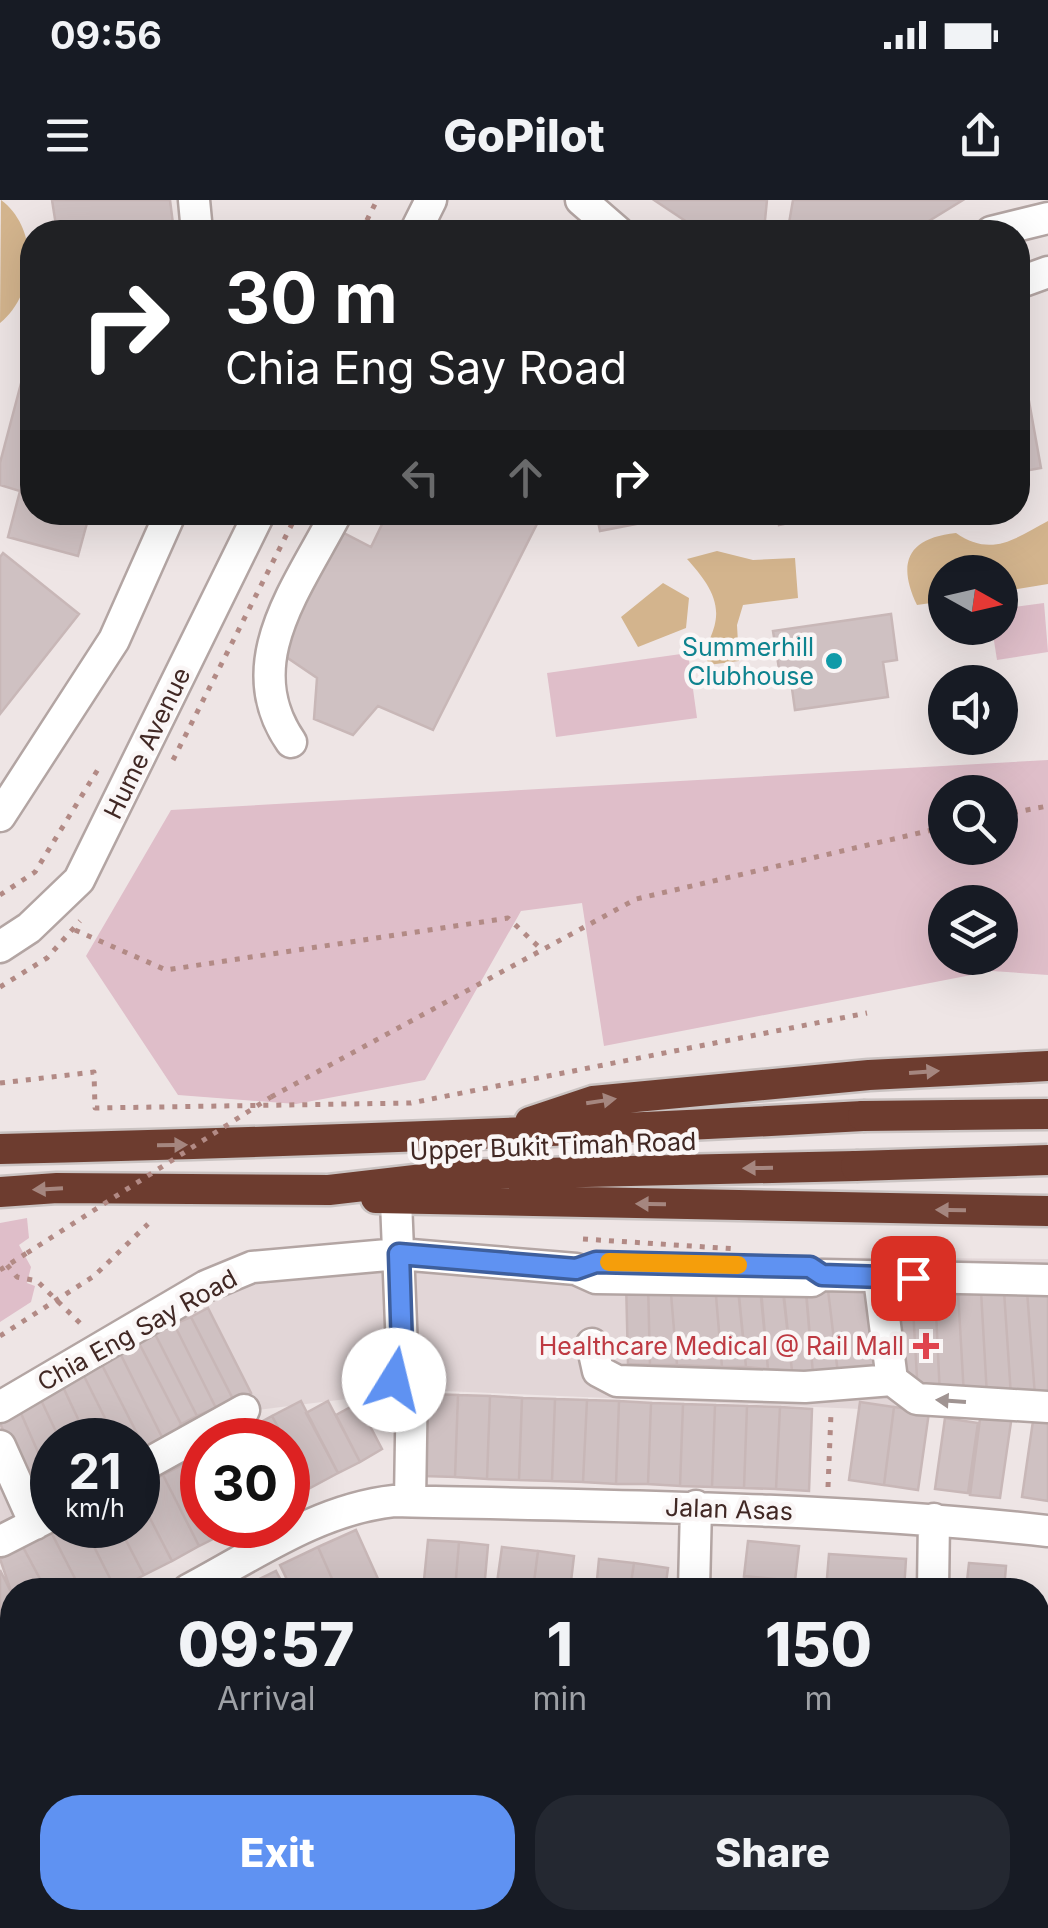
<!DOCTYPE html>
<style>
body{margin:0;font-family:Inter,sans-serif;background:#242831;color:#f1f3f6;height:100vh;display:flex;flex-direction:column;font-size:38px;white-space:nowrap}
*{box-sizing:border-box;margin:0}
p{font-size:32px;color:#9ea1a6}
.icon{flex:none;width:55px;height:55px;fill:none;stroke:currentColor;stroke-width:2;stroke-linecap:round;stroke-linejoin:round}
.map{position:relative;flex:1;overflow:hidden}
.drawer{position:absolute;left:0px;top:1378px;width:1050px;height:352px;display:flex;flex-direction:column;background:#171b24;border-radius:40px 40px 0 0;box-shadow:0 10px 40px #0002}
.drawer>*{flex:none}
.hud{position:absolute;left:20px;top:20px;width:1010px;height:305px;border-radius:40px;box-shadow:0 10px 40px #0002;background:#202124;color:#fff;overflow:hidden}
.needle{width:65px;rotate:98deg}
.controls{position:absolute;left:928px;top:355px;display:grid;gap:20px}
.controls a{display:grid;place-items:center;width:90px;height:90px;border-radius:50%;background:#171b24;box-shadow:0 10px 40px #0002;font-size:50px}
.speed{position:absolute;left:30px;top:1218px;display:flex;gap:20px;font-size:50px;font-weight:700;text-align:center}
.speed>*{display:grid;place-content:center;width:130px;height:130px;border-radius:50%;background:#171b24;box-shadow:0 10px 40px #0002;line-height:1}
.speed small{font-size:25px;font-weight:400}
.speed .limit{border:15px solid #d22;background:#fff;color:#111}
.pin{position:absolute;display:grid;place-items:center;width:85px;height:85px;color:#fff;margin:-42px;border-radius:20px;box-shadow:0 5px 15px #0006}
.me{position:absolute;width:110px;margin:-55px;rotate:9deg;stroke-linejoin:round;filter:drop-shadow(0 0 8px #0008)}
.turn{display:flex;align-items:center;gap:35px;height:210px;padding:0 40px;font-size:45px}
.turn .icon{width:130px;height:130px;stroke-width:2.5}
.turn b{display:block;font-size:70px;line-height:85px}
.lanes{display:flex;align-items:center;height:95px;padding:0 40px;background:#0003;justify-content:center;gap:50px;direction:ltr}
.lanes .off{opacity:.35}
.eta{display:flex;justify-content:space-evenly;align-items:center;height:170px;text-align:center}
.eta b{font-size:60px;font-weight:800;line-height:70px}
.primary-button{display:flex;gap:20px;margin-top:auto;padding:20px 40px}
.primary-button a{flex:1;height:115px;border-radius:40px;background:#5f92f2;color:#fff;font-size:40px;font-weight:800;line-height:115px;text-align:center}
.primary-button a+a{background:#242831;color:#f1f3f6}
.status{display:flex;justify-content:space-between;align-items:center;height:70px;padding:0 50px;background:#171b24;direction:ltr}
.status svg{height:28px;fill:currentColor}
header{display:flex;justify-content:space-between;align-items:center;height:130px;padding:0 40px;background:#171b24;font-size:45px;font-weight:800}
.map>svg:first-child{display:block}
.built{fill:#e2d6d7}
.green{fill:#dfbec9;fill-rule:evenodd}
.water{fill:#d3b48d}
.building{fill:#cfc1c2;stroke:#c8b7b7;stroke-width:2.5}
.lines{fill:none;stroke-linecap:round;stroke-linejoin:round}
.minor-casing{stroke:#b3a5a3;stroke-width:35}
.highway-casing{stroke:#cac3c2;stroke-width:35}
.path{stroke:#b28a85;stroke-width:5;stroke-dasharray:5 8;stroke-linecap:butt}
.minor{stroke:#fff;stroke-width:30}
.highway{stroke:#6d3c2f;stroke-width:30}
.highway-bridge-casing{stroke:#cac3c2;stroke-width:35;stroke-linecap:butt}
.path-bridge{stroke:#b28a85;stroke-width:5;stroke-dasharray:5 8;stroke-linecap:butt}
.highway-bridge{stroke:#6d3c2f;stroke-width:30}
.oneway{fill:#a5867f}
.oneway2{fill:#a09492}
.route-casing{stroke:#3e5f9d;stroke-width:25}
.route{stroke:#5f92f2;stroke-width:18}
.slow{stroke:#f59e0b;stroke-width:18}
.culture-dot{fill:#0f9aa8;stroke:#faf6f6;stroke-width:4}
.health-dot{fill:#e0444e;stroke:#faf6f6;stroke-width:4}
.labels{text-anchor:middle;stroke-width:9;stroke-linejoin:round;paint-order:stroke}
.culture-label{font-size:25px;fill:#0d838f;stroke:#faf6f6;text-anchor:end}
.street-label{font-size:25px;fill:#412824;stroke:#faf6f6}
.health-label{font-size:25px;fill:#be3a42;stroke:#faf6f6;text-anchor:end}
</style>
<div class="status"><b>09:56</b><svg viewBox="0 0 49 12"><path d="M0 12V9h3v3zM5 12V6h3v6zM10 12V3h3v9zM15 12V0h3v12zM26 1h20v11H26zM47 4h2v5h-2z"/></svg></div>
<header><svg class="icon" aria-label="menu" viewBox="0 0 24 24"><path d="M4 6h16M4 12h16M4 18h16"/></svg>GoPilot<svg class="icon" aria-label="share" viewBox="0 0 24 24"><path d="M12 15V3M7 8l5-5 5 5M5 13v7h14v-7"/></svg></header>
<div class="map">
<svg width="1048" height="1728" viewBox="0 0 1048 1728">
<rect width="100%" height="100%" fill="#eee5e5"/>
<path class="built" d="M296,1054l752,5v158l-628,-27 -163,20 -119,66v-36h-86v84l-52,29v-158l211,-130z"/>
<path class="green" d="M1044,403l4,49 -51,8 -5,-32h8v-19z
M688,453l9,65 -141,19 -9,-64z
M1048,560v215l-56,-4 -388,75 -22,-143 -61,8 -96,169 -129,24 -118,-9 -92,-139 85,-146zM1000,592v56h-55v-56zM1000,702v56h-55v-56z
M27,1018l2,20 -10,7 12,22 -4,16 8,3 -4,16 -31,20v-99z"/>
<path class="water" d="M1,0c39,29 35,94 -1,123z
M1048,321v63l-48,8v-20h-55v29l-28,4c-20,-42 -10,-67 39,-72 36,25 60,5 92,-12z
M717,351l36,9 42,-2 3,40 -55,7 -6,20 2,36 -31,4c-4,-25 6,-27 8,-48 2,-23 -15,-42 -29,-58z
M663,383l26,15 -3,30 -48,19 -17,-30z"/>
<path class="building" d="M52,0h118l4,32h-117z
M654,0h113l-2,20 -8,12h-55z
M793,0h170l-52,32 -123,-3z
M1018,140l23,128 -23,4z
M28,157l4,2v153h58l-12,44 -70,-19 12,-46 -20,-6v-22z
M388,312h155l-110,218 -55,-24 -25,29 -39,-16 3,-41 -44,-30 61,-120 37,19z
M596,312h102l-98,19z
M777,312h65l-63,13z
M3,353l76,61 -79,100v-157z
M891,414l6,46 -14,2 5,35 -93,13 -5,-36 -10,1 -7,-44z
M626,1080l22,2 2,83 -22,-1z
M648,1082h22l7,83h-27z
M670,1082l45,2 7,83 -45,-2z
M715,1084l23,1 8,82h-24z
M760,1087l23,5 9,79 -24,-2z
M783,1087l23,6 7,81 -21,-3z
M738,1089l23,1 7,79 -22,-2z
M806,1089l22,1 10,84h-25z
M828,1090l45,2 10,82h-45z
M889,1091h23l6,104 -22,-17z
M912,1091h23l5,105 -22,-1z
M935,1091h23l6,105h-24z
M958,1091h23l6,105h-23z
M981,1091h23l7,105h-24z
M1004,1091h23l8,105h-24z
M1027,1091h21v105h-13z
M208,1108l43,85 -17,8 -43,-84z
M191,1117l43,84 -18,7 -42,-84z
M174,1124l42,84 -19,8 -42,-82z
M155,1134l42,82 -16,8 -42,-81z
M139,1143l42,81 -15,21 -46,-92z
M120,1153l46,92 -17,12 -48,-94z
M101,1163l48,94 -11,5v-22h-22l-33,-66z
M83,1174l33,66h-28l-25,-53z
M63,1187l25,53h-28l-19,-40z
M426,1194l32,1 -3,82 -32,-1z
M458,1195l32,1 -3,83 -32,-2z
M490,1196l32,2 -3,82 -32,-1z
M522,1198l33,1 -3,82 -33,-1z
M555,1199l32,1 -4,82 -31,-1z
M41,1200l19,40h-8v44l-32,-73z
M587,1200l32,1 -3,83 -33,-2z
M301,1201l37,72 -28,15 -38,-72z
M328,1201l32,61 -22,11 -32,-60z
M619,1201l32,2 -3,81h-32z
M860,1202l34,5 -10,78 -35,-5z
M358,1203l24,46 -22,13 -24,-47z
M651,1203l32,1 -3,82 -32,-2z
M683,1204l32,1 -3,82 -32,-1z
M982,1204l31,4 -13,90 -30,-3z
M715,1205l32,1 -3,82 -32,-1z
M747,1206l33,1 -4,82 -32,-1z
M780,1207l32,2 -3,82 -33,-2z
M894,1207l35,5 -11,78 -34,-5z
M20,1211l32,73v22l-13,7 -39,-90z
M272,1216l13,24h-35l-5,-9z
M945,1218l33,5 -10,70 -33,-4z
M1033,1221l15,2v78l-26,-4z
M288,1245l22,43 -22,11z
M202,1254v30l-12,-23z
M190,1261l12,23v41h22l3,7 -28,14 -36,-71z
M163,1275l36,71 -27,15 -34,-66v-7z
M138,1295l34,66 -28,14 -26,-50h20z
M66,1325h17l33,65h-35l-30,-58z
M83,1325h35l26,50 -28,15z
M356,1330l27,60h-46l-19,-43z
M51,1332l30,58h-35l-23,-43z
M428,1340l31,2 -4,48h-32z
M748,1341l51,5 -4,35 -51,-5z
M459,1342l29,3 -4,45h-29z
M23,1347l23,43h-34v4l-12,-35z
M318,1347l19,43h-45l-12,-25z
M502,1347l36,4 -5,39h-37z
M538,1351l36,5 -4,34h-37z
M829,1354l77,5 -2,31h-78z
M599,1359l35,4 -4,27h-34z
M634,1363l34,5 -3,22h-35z
M969,1363l37,3 -2,24h-38z
M0,1370l12,24v49l-7,4 -5,-9z
M276,1371l10,19h-46l-1,-1z
M744,1376l51,5 -1,9h-51z
M12,1513v66l-12,-1v-60z
M1048,1577v58l-10,-5v-32z
M0,1578l12,1v34l-12,-2z
M0,1611l12,2v33l-12,-1z
M0,1645l12,1v34l-12,-2z
M0,1678l12,2v34l-12,-2z
M32,1718h82l10,1 -1,9h-92z
M325,1718h79v10h-79z
M418,1718h93v10h-93z
M618,1718h62l-34,10h-25z
M779,1718h41l-20,10h-16z
M820,1718h46l6,10h-72z
M885,1718h43l-8,10h-30z
M947,1718h41l-4,10h-40z
M988,1718h42l-4,10h-42z
M309,1723v5h-60v-4z"/>
<g class="lines">
<g class="minor-casing">
<path id="minor" d="M194,0l3,32
M581,0l37,32
M415,32l16,-32
M991,32l57,-14
M1018,83l30,-11
M291,542c-55,-79 8,-156 46,-230
M0,616l114,-176 57,-128
M0,747l29,-19 50,-48 181,-368
M396,1001l6,148 10,29 -2,123
M879,1078l13,102 25,19 131,8
M592,1144l6,27 19,10 188,6 87,-7
M0,1207l206,-121 46,-19 147,-13 177,15 20,9 216,3 9,-6 227,5
M0,1246l35,78
M138,1269l106,-59
M1,1341l49,-25
M188,1390c66,-35 131,-81 206,-89 219,5 436,6 654,30
M694,1390l2,-84
M933,1390l1,-71
M1038,1483l10,1
M0,1484l12,-6
M1038,1667l10,5
M750,1718l5,10
M22,1728l1,-10
M145,1728l1,-10"/>
</g>
<g class="highway-casing">
<path id="highway" d="M530,922l63,-21 276,-26 179,-9
M0,949c288,-7 575,-17 863,-33
M0,992l57,-4 272,2 129,-15 398,-9
M376,998l672,13"/>
</g>
<path class="path" d="M361,32l16,-32
M173,560l125,-248
M1000,615l48,-9
M0,695l35,-23 65,-106
M75,730l91,40 342,-52 34,32
M0,787l47,-29 33,-37
M0,883l94,-11 1,36 316,-5 456,-90
M271,897l365,-198 309,-72
M583,1039l154,10
M7,1065l10,12 20,4 45,44
M0,1070l27,-17
M0,1136l94,-60 54,-52
M828,1287l3,-74"/>
<use href="#minor" class="minor"/>
<use href="#highway" class="highway"/>
<g class="highway-bridge-casing">
<path id="highway-bridge" d="M863,916l185,-2
M856,966l192,-6"/>
</g>
<path class="path-bridge" d="M27,1053l244,-156"/>
<use href="#highway-bridge" class="highway-bridge"/>
</g>
<defs><path id="oneway-solid" d="M-6-.8H1V-3.2L6.5 0L1 3.2V.8H-6Z" transform="scale(2.5)"/></defs>
<g class="oneway">
<use href="#oneway-solid" transform="translate(924 872) rotate(-4)"/>
<use href="#oneway-solid" transform="translate(601 901) rotate(-9)"/>
<use href="#oneway-solid" transform="translate(172 945) rotate(-1)"/>
<use href="#oneway-solid" transform="translate(758 968) rotate(179)"/>
<use href="#oneway-solid" transform="translate(48 989) rotate(177)"/>
<use href="#oneway-solid" transform="translate(651 1004) rotate(-179)"/>
<use href="#oneway-solid" transform="translate(951 1010) rotate(-179)"/>
</g>
<use class="oneway2" href="#oneway-solid" transform="translate(951 1201) rotate(-176)"/>
<g class="lines">
<g class="route-casing">
<path id="route" d="M394,1180l8,-31 -3,-95 177,15 20,-7 214,5 12,8 91,3"/>
</g>
<use href="#route" class="route"/>
<path class="slow" d="M609,1062l129,3"/>
</g>
<circle class="culture-dot" cx="834" cy="461" r="10"/>
<path class="health-dot" d="M921 1131h10v10h10v10h-10v10h-10v-10h-10v-10h10z"/>
<g class="labels">
<g class="culture-label">
<text x="814" y="456">Summerhill<tspan x="814" dy="29">Clubhouse</tspan></text>
</g>
<g class="street-label">
<text transform="translate(147 543) rotate(-64)" y="9">Hume Avenue</text>
<text transform="translate(553 946) rotate(-2)" y="9">Upper Bukit Timah Road</text>
<text transform="translate(137 1130) rotate(-29)" y="9">Chia Eng Say Road</text>
<text transform="translate(729 1309) rotate(2)" y="9">Jalan Asas</text>
</g>
<g class="health-label">
<text x="904" y="1155">Healthcare Medical @ Rail Mall</text>
</g>
</g>
</svg>
<div class="controls">
<a><svg class="needle" viewBox="-14 -14 28 28"><path d="M0-13l5 13h-10z" fill="#e53935"/><path d="M0 13l5-13h-10z" fill="#9ea1a6"/></svg></a>
<a><svg class="icon" aria-label="sound" viewBox="0 0 24 24"><path d="M4 9h4l5-4v14l-5-4H4zM17 9q2 3 0 6"/></svg></a>
<a><svg class="icon" aria-label="search" viewBox="0 0 24 24"><circle cx="10" cy="10" r="6"/><path d="M15 15l6 6"/></svg></a>
<a><svg class="icon" aria-label="layers" viewBox="0 0 24 24"><path d="M12 4l9 5-9 5-9-5zM3 14l9 5 9-5"/></svg></a>
</div>
<div class="speed"><div>21<small>km/h</small></div><div class="limit">30</div></div>
<div class="pin" style="left:913px;top:1078px;background:#d93025"><svg class="icon" aria-label="arrive" viewBox="0 0 24 24"><path d="M6 21V4h12l-3 4 3 4H6"/></svg></div>
<svg class="me" style="left:394px;top:1180px" viewBox="-20 -20 40 40"><circle r="19" fill="#fff"/><path d="M0-13L10 11 0 6-10 11z" fill="#5f92f2"/></svg>
<div class="hud">
<div class="turn"><svg class="icon" aria-label="right" viewBox="0 0 24 24"><path d="M7 20v-9h11M14 6l5 5-5 5"/></svg><div><b>30 m</b>Chia Eng Say Road</div></div>
<div class="lanes"><svg class="icon off" aria-label="left" viewBox="0 0 24 24"><path d="M17 20v-9H6M10 6l-5 5 5 5"/></svg><svg class="icon off" aria-label="ahead" viewBox="0 0 24 24"><path d="M12 20V5M6 11l6-6 6 6"/></svg><svg class="icon" aria-label="right" viewBox="0 0 24 24"><path d="M7 20v-9h11M14 6l5 5-5 5"/></svg></div>
</div>
<section class="drawer">
<div class="eta">
<div><b>09:57</b><p>Arrival</p></div>
<div><b>1</b><p>min</p></div>
<div><b>150</b><p>m</p></div>
</div>
<div class="primary-button"><a>Exit</a><a>Share</a></div>
</section>
</div>
